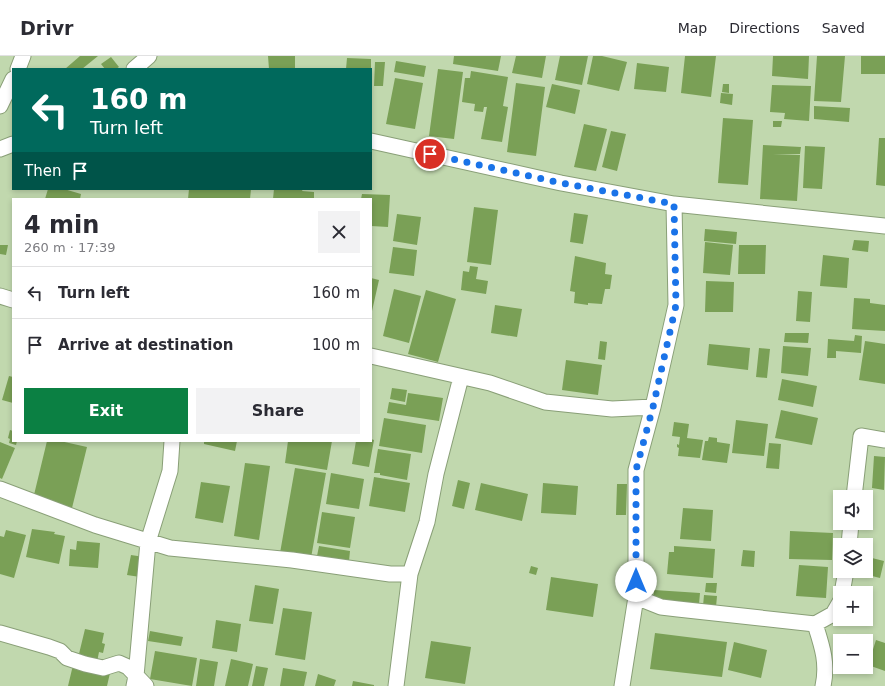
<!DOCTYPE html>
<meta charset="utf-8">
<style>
body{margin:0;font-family:"DejaVu Sans",sans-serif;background:#f2f2f3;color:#2b2b33;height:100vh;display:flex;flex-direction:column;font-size:15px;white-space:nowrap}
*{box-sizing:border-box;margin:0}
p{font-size:13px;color:#7c7c81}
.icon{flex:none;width:22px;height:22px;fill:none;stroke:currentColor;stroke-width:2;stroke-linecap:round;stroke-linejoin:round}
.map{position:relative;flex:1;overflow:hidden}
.drawer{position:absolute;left:12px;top:142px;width:360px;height:244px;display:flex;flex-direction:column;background:#fff;border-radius:0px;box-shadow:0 2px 6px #0003}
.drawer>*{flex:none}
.banner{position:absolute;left:12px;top:12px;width:360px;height:122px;border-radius:0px;box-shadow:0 2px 6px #0003;background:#00695c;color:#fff;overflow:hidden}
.tools{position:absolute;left:833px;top:434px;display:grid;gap:8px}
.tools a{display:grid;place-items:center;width:40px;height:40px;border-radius:0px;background:#fff;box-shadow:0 2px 6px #0003;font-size:20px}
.pin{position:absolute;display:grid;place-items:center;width:34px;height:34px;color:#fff;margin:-17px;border:2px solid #fff;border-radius:50%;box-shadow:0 1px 4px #0007}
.me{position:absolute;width:44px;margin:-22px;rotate:0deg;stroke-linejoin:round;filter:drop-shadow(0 0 3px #0008)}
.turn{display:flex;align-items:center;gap:14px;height:84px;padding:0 12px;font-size:18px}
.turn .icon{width:52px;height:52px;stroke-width:2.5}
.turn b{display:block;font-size:28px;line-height:34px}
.then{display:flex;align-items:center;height:38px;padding:0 12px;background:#0003;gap:8px;font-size:15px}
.round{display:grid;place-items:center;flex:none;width:42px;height:42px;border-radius:0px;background:#f2f2f3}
.summary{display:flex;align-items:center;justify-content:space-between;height:68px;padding:0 12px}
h1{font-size:24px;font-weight:800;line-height:30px}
.button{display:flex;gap:8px;margin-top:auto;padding:8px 12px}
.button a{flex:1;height:46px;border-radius:0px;background:#0b8043;color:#fff;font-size:16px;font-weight:800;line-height:46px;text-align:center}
.button a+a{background:#f2f2f3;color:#2b2b33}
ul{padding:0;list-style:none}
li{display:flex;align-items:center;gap:12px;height:52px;padding:0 12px;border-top:1px solid #e1e1e2}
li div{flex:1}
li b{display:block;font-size:15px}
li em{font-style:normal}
header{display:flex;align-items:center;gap:24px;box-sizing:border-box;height:56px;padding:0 20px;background:#fff;border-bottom:1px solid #e1e1e2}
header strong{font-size:19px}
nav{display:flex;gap:22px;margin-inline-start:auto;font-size:14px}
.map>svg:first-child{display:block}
.building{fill:#7aa056}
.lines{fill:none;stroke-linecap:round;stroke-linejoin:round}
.minor-casing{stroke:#899f77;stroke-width:17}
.minor{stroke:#fff;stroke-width:15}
.route{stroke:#1a73e8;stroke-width:7;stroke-dasharray:0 12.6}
</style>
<header>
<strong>Drivr</strong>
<nav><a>Map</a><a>Directions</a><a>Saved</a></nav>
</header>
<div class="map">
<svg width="885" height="630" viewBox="0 0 885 630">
<rect width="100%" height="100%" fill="#c1d8ae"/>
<path class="building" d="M80,0h18l-16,13h-17z
M268,0h27v13h-26z
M454,0h47l-3,15 -45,-7z
M516,0h30l-4,22 -30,-5z
M560,0h28l-6,29 -27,-5z
M593,0h9l25,6 -8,29 -32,-7z
M685,0h31l-5,41 -30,-4z
M773,0h36l-1,23 -36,-3z
M817,0h28l-4,46 -27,-1z
M861,0h24v18h-24z
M111,1l8,10 -3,2h-11l-4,-5z
M347,2l24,1v10h-25z
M396,5l30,5 -2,11 -30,-5z
M375,6h10l-2,24h-9z
M637,7l32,4 -3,25 -32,-3z
M438,13l25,3 -9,67 -25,-3z
M471,15l37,6 -5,29 5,1 -6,35 -21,-3 6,-32h-3l-1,5 -9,-1 1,-7 -13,-2 3,-24h5z
M395,22l28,5 -8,46 -29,-5z
M516,27l29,4 -9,69 -29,-4z
M552,28l28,6 -5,24 -29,-7z
M723,28h6v9l-7,-1z
M772,29l39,1 -2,35 -25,-2 1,-6 -15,-1z
M721,37l12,1 -1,11 -12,-2z
M814,50l36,2 -1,14 -35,-3z
M723,62l30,2 -5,65 -30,-2z
M773,65h9l-1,6h-8z
M584,68l23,5 -11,42 -22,-4z
M611,75l15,3 -9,37 -15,-4z
M879,82h6v48l-9,-1z
M763,89l38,2 -1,7h-27l27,1 -3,46 -37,-2z
M805,90l20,1 -3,42 -19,-1z
M48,133h16l17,5 -1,5h-35z
M189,133h62l-1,10h-62z
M274,133h29l-1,2 12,1v7h-41z
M362,138l28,1 -2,32 -17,-1v-27h-10z
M474,151l24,3 -7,55 -24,-3z
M574,157l14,2 -5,29 -13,-2z
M397,158l24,3 -4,28 -24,-4z
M705,173l32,3 -1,12 -32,-3z
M854,184l15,1 -1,11 -16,-2z
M705,186l28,3 -3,30 -27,-2z
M0,189h8l-2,10 -6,-1z
M739,189h27l-1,29h-27z
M393,191l24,3 -3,26 -25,-3z
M823,199l26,3 -2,30 -27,-2z
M575,200l31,7 -1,11 7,1 -2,14h-5l-3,15 -14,-1v2l-14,-2 1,-11 -5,-1z
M470,210l8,1 -2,12 12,2 -2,13 -25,-4 2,-19 6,1z
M371,222l8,2 -7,31h-1z
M706,225l28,1 -1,30h-28z
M394,233l27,7 -12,47 -26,-7z
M426,234l30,9 -18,63 -30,-8z
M798,235l14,1 -2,30 -14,-1z
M854,242l16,1v4l15,2v26l-33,-2z
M495,249l27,4 -5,28 -26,-4z
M785,277h24l-1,10 -24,-1z
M855,279l7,1 -1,17 -25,-2v7h-9l1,-19 26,2z
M600,285l7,1 -2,18 -7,-1z
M865,285l20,3v40l-26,-4z
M709,288l41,4 -2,22 -41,-5z
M783,290l28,2 -3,28 -27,-3z
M759,292l11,1 -3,29 -11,-1z
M566,304l36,5 -4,30 -36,-5z
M9,320l4,1v26l-11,-3z
M782,323l35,7 -4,21 -35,-7z
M392,332l15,2 -2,12 -15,-3z
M408,337l35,5 -4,23 -52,-8 2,-11 17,3z
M781,354l37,8 -6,27 -37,-7z
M384,362l42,7 -4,28 -43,-7z
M736,364l32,4 -4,32 -32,-3z
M674,366l15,2 -2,14 16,2 -3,18 -22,-2 1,-8 -2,-1v-3l2,1 1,-8 -8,-1z
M10,374l3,1v10h4l-1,4 -7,-2 1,-4 -2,-1z
M709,381l8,1v4l13,2 -3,19 -25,-3 3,-19h3z
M371,383l3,1 -5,27 -17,-3 4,-23h15z
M47,385h13l27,6 -15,61 -39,-9z
M204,385h33l-2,10 -31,-7z
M288,385h44l-5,29 -42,-7z
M0,386l15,6 -13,31 -2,-1z
M769,387l12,1 -2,25 -13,-1z
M378,393l33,5 -4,26 -27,-5v-2h-6z
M874,400l11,1 -1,33 -12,-2z
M245,407l25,3 -11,74 -25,-4z
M295,412l31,5 -15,85 -31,-5z
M331,417l33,6 -5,30 -33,-5z
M374,421l36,6 -5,29 -36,-6z
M458,424l12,3 -6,26 -12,-3z
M201,426l29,4 -7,37 -28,-5z
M481,427l47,11 -6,27 -47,-11z
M543,427l35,3 -2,29 -35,-2z
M617,428h10l-1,31h-10z
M683,452l30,2 -2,31 -31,-2z
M322,456l33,5 -5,31 -33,-5z
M32,473l23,3 -1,2 11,2 -6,28 -33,-7z
M6,474l20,5 -12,43 -14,-4v-38l4,1z
M790,475l43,2 -1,27 -43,-1z
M77,485l23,2 -2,25 -29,-2 1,-17 6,1z
M319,490l31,5 -1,10 -32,-5z
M674,490l41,3 -2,29 -46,-4 2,-22h5z
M743,494l12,1 -1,16 -13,-1z
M131,499l13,2 -4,20 -13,-2z
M872,502l12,3 -4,17 -12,-3z
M799,509l29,2 -2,31 -30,-2z
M531,510l7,2 -2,7 -7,-2z
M551,521l47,7 -5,33 -47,-7z
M706,527h11l-1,10 -11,-1z
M255,529l24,4 -6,35 -24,-3z
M654,534l46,3 -1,11 -46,-3z
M704,539l13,1 -1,11 -13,-1z
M283,552l29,4 -7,48 -30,-5z
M216,564l25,4 -4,28 -25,-4z
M85,573l19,4 -2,10 3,1 -2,9 -4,-1 -2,10 -19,-4z
M150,575l33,6 -2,9 -33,-5z
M655,577l72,9 -5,35 -72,-8z
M876,584l9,3v28l-17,-6z
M431,585l40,6 -6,37 -40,-6z
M734,586l33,8 -6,28 -33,-8z
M155,595l42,7 -5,28 -42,-7z
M200,603l18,3 -4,24h-18z
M231,603l22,5 -5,22h-23z
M73,609l37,8 -3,13h-39z
M256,610l12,2 -4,18h-12z
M283,612l24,4 -3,14h-24z
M318,618l18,6 -2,6h-19z
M353,625l21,4v1h-22z"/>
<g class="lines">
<g class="minor-casing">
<path id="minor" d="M18,13l5,-13
M134,13l15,-13
M0,50l13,-27
M371,85l190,42 113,21 211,22
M0,93l13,-5
M0,240l13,4
M371,300l119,27 55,19 67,7 41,-2
M0,433l95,36 75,23 122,12 98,14h20
M854,441l7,-61 24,4
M849,489l2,-22
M842,537l4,-22
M636,541l25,10 17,2 137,15
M0,577l49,14 11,4 7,7 18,6 18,4 16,-5 9,4 18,19
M134,630l2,-10 12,-134 22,-71 2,-30
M396,630l14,-112 17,-52 9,-48 25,-97
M622,630l14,-89v-127l17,-63 23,-102 -2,-101
M823,630c5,-23 -1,-40 -8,-62l18,-10 7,-12"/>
</g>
<use href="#minor" class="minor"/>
</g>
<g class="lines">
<path class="route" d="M430,98l131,29 113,21 2,101 -23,102 -17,63v111"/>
</g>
</svg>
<div class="tools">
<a><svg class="icon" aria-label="sound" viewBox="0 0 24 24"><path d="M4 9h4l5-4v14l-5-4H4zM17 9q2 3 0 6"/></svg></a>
<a><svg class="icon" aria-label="layers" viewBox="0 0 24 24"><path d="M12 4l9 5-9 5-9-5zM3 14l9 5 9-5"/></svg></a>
<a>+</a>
<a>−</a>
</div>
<div class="pin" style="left:430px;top:98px;background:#d93025"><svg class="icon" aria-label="arrive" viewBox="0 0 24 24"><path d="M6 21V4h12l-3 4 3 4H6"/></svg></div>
<svg class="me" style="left:636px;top:525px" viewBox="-20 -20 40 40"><circle r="19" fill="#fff"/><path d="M0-13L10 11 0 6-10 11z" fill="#1a73e8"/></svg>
<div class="banner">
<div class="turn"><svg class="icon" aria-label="left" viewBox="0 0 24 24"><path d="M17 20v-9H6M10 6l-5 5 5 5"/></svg><div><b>160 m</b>Turn left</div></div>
<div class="then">Then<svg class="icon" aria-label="arrive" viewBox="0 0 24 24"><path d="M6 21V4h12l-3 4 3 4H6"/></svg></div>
</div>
<section class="drawer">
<div class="summary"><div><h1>4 min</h1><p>260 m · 17:39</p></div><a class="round"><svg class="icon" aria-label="close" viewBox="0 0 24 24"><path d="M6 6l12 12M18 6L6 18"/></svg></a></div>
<ul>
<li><svg class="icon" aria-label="left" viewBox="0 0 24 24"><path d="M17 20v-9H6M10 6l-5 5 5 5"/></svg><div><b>Turn left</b></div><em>160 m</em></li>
<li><svg class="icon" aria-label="arrive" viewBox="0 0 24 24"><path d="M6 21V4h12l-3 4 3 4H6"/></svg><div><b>Arrive at destination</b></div><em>100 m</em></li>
</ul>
<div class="button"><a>Exit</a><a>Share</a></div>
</section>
</div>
